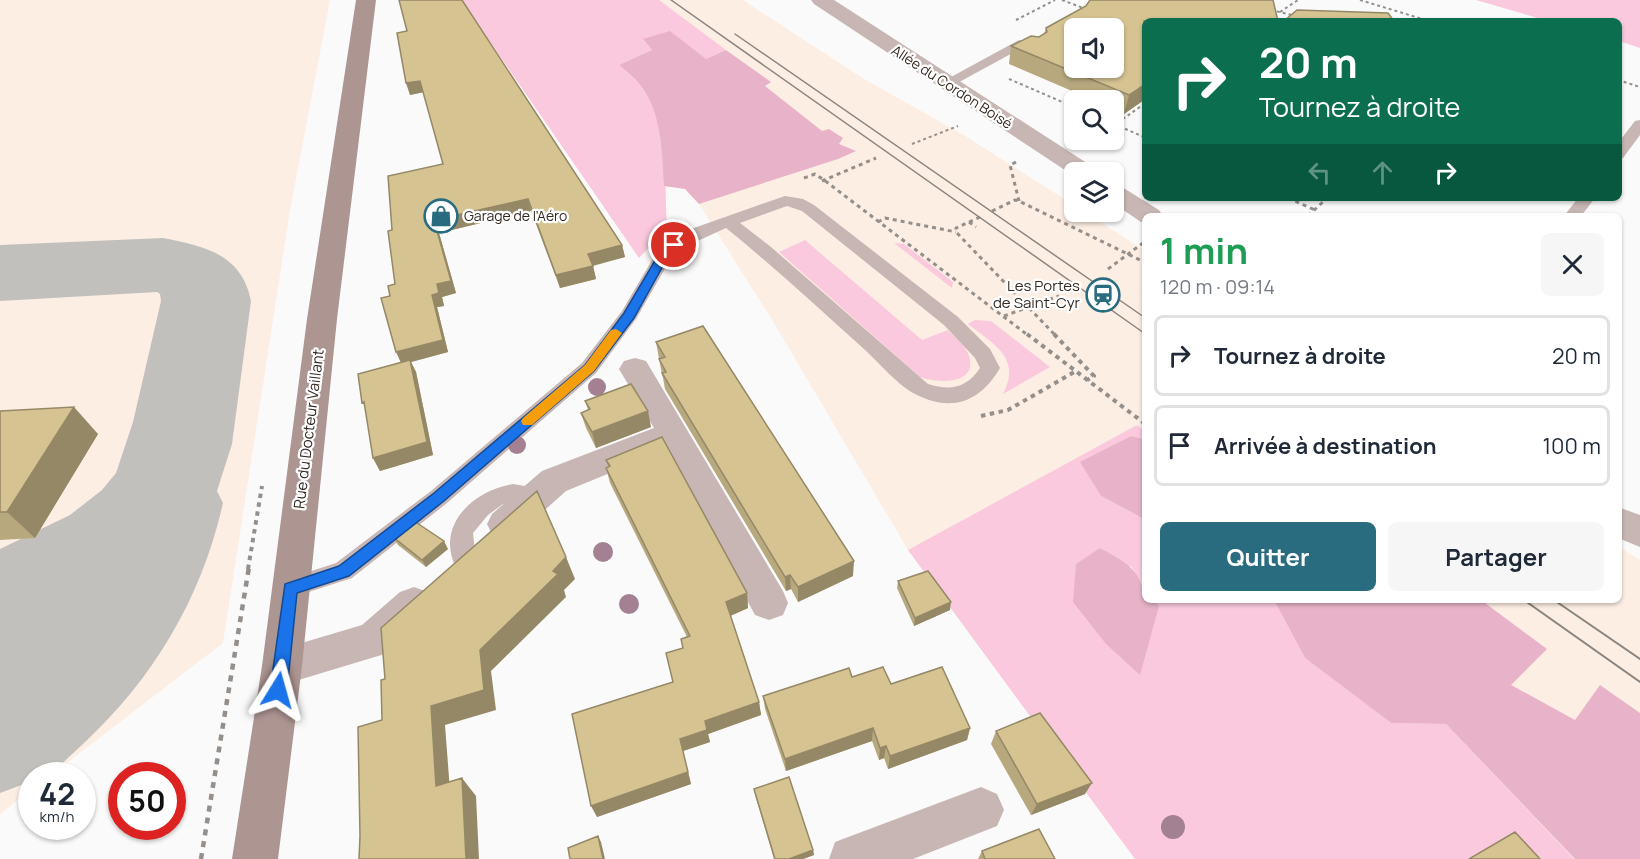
<!DOCTYPE html>
<html lang="fr">
<meta charset="utf-8">
<style>
body{margin:0;font-family:Manrope,sans-serif;background:#f6f6f7;color:#1f2937;height:100vh;display:flex;flex-direction:column;font-size:22px;white-space:nowrap}
*{box-sizing:border-box;margin:0}
p{font-size:20px;color:#747a83}
.icon{flex:none;width:33px;height:33px;fill:none;stroke:currentColor;stroke-width:2;stroke-linecap:round;stroke-linejoin:round}
.map{position:relative;flex:1;overflow:hidden}
.panel{position:absolute;left:1142px;top:213px;width:480px;height:390px;display:flex;flex-direction:column;background:#fff;border-radius:9px;box-shadow:0 2px 4px #0004}
.panel>*{flex:none}
.top-card{position:absolute;left:1142px;top:18px;width:480px;height:183px;border-radius:9px;box-shadow:0 2px 4px #0004;background:#0b6e4f;color:#fff;overflow:hidden}
.tools{position:absolute;left:1064px;top:18px;display:grid;gap:12px}
.tools a{display:grid;place-items:center;width:60px;height:60px;border-radius:9px;background:#fff;box-shadow:0 2px 4px #0004;font-size:30px}
.speed{position:absolute;left:18px;top:762px;display:flex;gap:12px;font-size:30px;font-weight:700;text-align:center}
.speed>*{display:grid;place-content:center;width:78px;height:78px;border-radius:50%;background:#fff;box-shadow:0 2px 4px #0004;line-height:1}
.speed small{font-size:15px;font-weight:400}
.speed .limit{border:9px solid #d22;background:#fff;color:#111}
.pin{position:absolute;display:grid;place-items:center;width:51px;height:51px;color:#fff;margin:-26px;border:3px solid #fff;border-radius:50%;box-shadow:0 2px 6px #0007}
.me{position:absolute;width:66px;margin:-33px;rotate:8deg;stroke-linejoin:round;filter:drop-shadow(0 0 4px #0008)}
.turn{display:flex;align-items:center;gap:21px;height:126px;padding:0 18px;font-size:27px}
.turn .icon{width:78px;height:78px;stroke-width:2.5}
.turn b{display:block;font-size:42px;line-height:51px}
.lanes{display:flex;align-items:center;height:57px;padding:0 18px;background:#0003;justify-content:center;gap:30px;direction:ltr}
.lanes .off{opacity:.35}
.round{display:grid;place-items:center;flex:none;width:63px;height:63px;border-radius:9px;background:#f6f6f7}
.summary{display:flex;align-items:center;justify-content:space-between;height:102px;padding:0 18px}
h1{font-size:36px;font-weight:700;line-height:45px;color:#1e9e55}
.action{display:flex;gap:12px;margin-top:auto;padding:12px 18px}
.action a{flex:1;height:69px;border-radius:9px;background:#2a6c7f;color:#fff;font-size:24px;font-weight:700;line-height:69px;text-align:center}
.action a+a{background:#f6f6f7;color:#1f2937}
ul{padding:0;list-style:none}
li{display:flex;align-items:center;gap:18px;height:81px;margin:0 12px 9px;padding:0 6px;border:3px solid #e0e1e3;border-radius:9px}
li div{flex:1}
li b{display:block;font-size:22px}
li em{font-style:normal}
.map>svg:first-child{display:block}
.built{fill:#fdeee3}
.green{fill:#fbc9dd}
.forest{fill:#e8b3c8}
.lines{fill:none;stroke-linecap:round;stroke-linejoin:round}
.taxiway{fill:#c2c0bd;fill-rule:evenodd}
.path-far3{stroke:#948f8b;stroke-width:2;stroke-dasharray:3 3;stroke-linecap:butt}
.path-far2{stroke:#948f8b;stroke-width:3;stroke-dasharray:4 4;stroke-linecap:butt}
.path-far1{stroke:#948f8b;stroke-width:4;stroke-dasharray:4.5 4.5;stroke-linecap:butt}
.path{stroke:#948f8b;stroke-width:4.5;stroke-dasharray:6 6;stroke-linecap:butt}
.lane{fill:#c7b6b4;fill-rule:evenodd}
.street{fill:#c7b6b4;fill-rule:evenodd}
.secondary{fill:#ad9592;fill-rule:evenodd}
.tram-far1{stroke:#8b8580;stroke-width:1.5}
.tram{stroke:#8b8580;stroke-width:2}
.tree{fill:#a38192}
.wall{fill:#b7a87e}
.shaded-wall{fill:#958866}
.building{fill:#d5c392;stroke:#958866;stroke-width:1.5;fill-rule:evenodd}
.route{fill:#1a73e8;stroke:#114b97;stroke-width:1.5}
.slow{fill:#f59e0b}
.labels{text-anchor:middle;stroke-width:4.5;stroke-linejoin:round;paint-order:stroke}
.far-street-label{font-size:14px;fill:#352a22;stroke:#fff}
.far-poi-label{font-size:14px;fill:#352a22;stroke:#fff;text-anchor:start}
.poi-label{font-size:15px;fill:#352a22;stroke:#fff;text-anchor:end}
.street-label{font-size:15px;fill:#352a22;stroke:#fff}
</style>
<div class="map">
<svg width="1640" height="859" viewBox="0 0 1640 859">
<rect width="100%" height="100%" fill="#fafafa"/>
<path class="built" d="M0,0h330l-40,210 -67,433 -172,132 -19,1 -1,14 -31,24z
M541,0h202l121,79 98,55 112,71v7h10l60,38v350h474l1,-53 21,13v299h-505l-227,-309 -134,-227 -75,-119 -14,-15 -21,-3 -3,-52z"/>
<path class="green" d="M461,0h198l67,50 -20,9 -63,-20 9,11 -33,15c7,6 15,12 20,19 31,38 25,98 28,144l-28,30z
M1476,0h164v48l-21,-7 -1,-20h-70z
M805,240l117,100 26,-10c7,7 18,16 21,26 9,30 -33,27 -49,21l-141,-125z
M894,243l10,1 49,38 -1,6z
M975,320l16,1 59,46 -47,27c19,-37 -10,-50 -35,-70z
M1137,425l7,6v8l-13,-3 -30,60 43,23v67l-13,-20 -58,36 86,4 -5,-6h120l31,58 86,65 55,1 128,135h-439l-227,-309z"/>
<path class="forest" d="M670,31l36,28 20,-9 45,32 -6,4 57,45 7,-2 14,9 -4,6 17,7 -18,8 -139,45 -14,-15 -21,-3c-2,-35 -2,-73 -24,-101 -6,-8 -14,-14 -21,-20l33,-15 -9,-11z
M1131,436l13,3v80l-43,-23 -21,-34z
M1100,548c23,13 44,22 44,52h10l5,6 -19,69 -34,-31 -33,-42 3,-38z
M1274,600l78,3v-3h129l66,49 -36,36 64,35 25,-35 40,28v146h-65l-129,-135 -55,-1 -86,-65z"/>
<g class="lines">
<path class="taxiway" d="M163,238c41,8 79,16 88,63l-19,143 -15,47 6,12c-21,94 -69,175 -139,240 -9,8 -29,29 -39,32 -4,1 -9,1 -13,1v5l-32,12v-244l70,-34 32,-25 14,-17 17,-51 28,-121 -1,-7 -3,-2 -157,9v-56z"/>
<path class="path-far3" d="M1062,0l24,9
M1360,0l69,21
M1271,10l25,6
M1280,12l18,-12
M1016,20l39,-20
M1009,79l65,28
M1618,80l22,7
M1114,124l30,13
M1113,126l31,-22
M912,144l46,-18"/>
<path class="path-far2" d="M1016,162l-6,3 9,36
M804,178l11,-4 9,6 205,156
M822,181l54,-23
M1288,198l27,12
M992,211l23,-11 4,1 125,61
M1308,216l19,-18
M980,217l-24,11v4l100,104
M878,222l7,-4 71,14
M969,222l7,5
M1108,269l35,-26
M1004,316l55,-20"/>
<path class="path-far1" d="M1027,334l117,89
M1054,334l40,42 -7,4
M981,416l27,-6 68,-39
M248,569l14,-83"/>
<path class="path" d="M201,859l48,-292"/>
<path class="lane" d="M1019,40l21,6 2,3 -7,4 -15,-4 -68,37h-10l-2,-3z
M1640,120v15l-17,23 -5,1v-16l17,-22z
M785,196l18,3 11,6 144,112 32,32 10,19c-20,34 -48,45 -85,26 -15,-7 -38,-33 -51,-45 -46,-41 -91,-83 -138,-121l-46,21 -9,9 -35,61 -40,54 -149,130 -95,75 -62,20 -9,-3 -3,-7 3,-7 55,-18 95,-72 151,-128 40,-52 33,-56 13,-14 23,-12zM787,206l15,5 142,114 31,33 5,10c-13,20 -30,23 -52,16l-157,-137 -31,-24z
M1578,198h17l-14,18h-17z
M513,484l18,3 3,6 -3,6 -28,5 -15,11 -15,18 3,28 -4,7 -8,3 -8,-3c-21,-43 17,-77 57,-84z"/>
<path class="street" d="M811,0h23l259,167 3,5h-22v4l-260,-172z
M1113,184l9,3 37,23 4,6h-19v6h-3l-28,-19z
M635,358l11,3 137,230 5,12 -5,12 -14,5 -14,-5 -89,-165 -100,41 -48,43 -13,5 -13,-5 -5,-10 5,-10 50,-43 112,-43 -35,-59 5,-8z
M1618,507l22,8v32l-22,-9z
M414,587l14,5 5,12 -5,12 -40,37 -106,32 -14,-6 -6,-13 6,-13 94,-28 38,-33z
M981,787l16,7 7,16 -7,16 -84,33h-84l6,-17z"/>
<path class="secondary" d="M356,0h20l-39,319 -35,347 -24,193h-46l30,-193 45,-347z"/>
<path class="tram-far1" d="M671,0l473,333
M735,34l409,283"/>
<path class="tram" d="M1524,600l116,82
M1554,600l86,59"/>
</g>
<g class="tree">
<circle cx="597" cy="387" r="9"/>
<circle cx="517" cy="445" r="9"/>
<circle cx="603" cy="552" r="10"/>
<circle cx="629" cy="604" r="10"/>
<circle cx="1173" cy="827" r="12"/>
</g>
<path class="wall" d="M1086,6l192,15h-134v79l-20,14 -11,-5v-9h-20l-84,-36 2,-18 28,-9 5,-3 2,-6z
M397,33l225,212 3,12 -32,9 3,13 -36,9 -29,-77 -92,22 17,60 -14,4 2,9 -7,1 11,45 -37,10 5,10 17,83 -53,16 -7,-13 28,-96 -11,-66 5,-12 -3,-54 51,-66 -19,-72 -14,3z
M656,342l197,234 -55,26 -7,-13 -5,2 -121,-202 -2,-11 -1,-3z
M585,401l66,26 -55,21 -10,-20 -5,-15 7,-3z
M0,411l98,23 -63,104 -35,2z
M606,460l141,133 1,15 -18,8 29,86 2,13 -53,19 2,8 -27,9 8,33 -94,33 76,-135 14,-45 -77,-154 -4,-15 2,-1z
M393,537l55,12 -22,18 -28,-22z
M898,581l52,29 -36,16 -17,-38z
M852,677l39,7 79,44 -3,12 -79,29 -4,-11 -5,2 -7,-19 -86,30 -21,-62 -2,-13z
M996,731l89,63 -54,21 -40,-71z
M754,789l59,61 1,5 -11,4h-29l-19,-64z
M982,851l73,8h-77z"/>
<path class="shaded-wall" d="M420,81l4,11 -14,3 -4,-12z
M1144,85v15l-20,14 5,-19z
M528,199l3,12 -92,22 17,60 -14,4 2,9 -7,1 11,45 -37,10 5,10 17,83 -53,16 -7,-13 29,-93 -6,-13 36,-57 2,-75z
M622,245l3,12 -34,9 -3,-12z
M593,266l3,13 -36,9 -4,-13z
M74,407l24,27 -63,104 -28,-26z
M648,411l3,16 -55,21 -4,-16z
M444,541l4,8 -22,18 -4,-7z
M566,557l9,22 -11,11 2,7 -75,74 5,39 -51,15 6,79 -15,-18 -5,-80 49,-56z
M854,561l-1,15 -55,26v-15z
M790,575l1,14 -5,2 -1,-14z
M747,593l1,15 -20,9 -2,-15z
M951,602l-1,8 -36,16 1,-8z
M759,702l2,13 -53,19 2,8 -27,9 8,33 -94,33 -6,-11 89,-67 25,-18z
M873,728l-1,13 -86,30 -1,-12z
M970,728l-3,12 -79,29 2,-13z
M886,746l-2,12 -5,2 1,-12z
M462,778l14,18 3,63h-13z
M1092,783l-7,11 -54,21 6,-11z
M598,836l3,6 4,17h-2z
M813,850l1,5 -11,4h-14z"/>
<path class="building" d="M399,0h63l160,245 -34,9 5,12 -37,9 -28,-76 -94,21 17,61 -14,3 2,9 -7,2 11,45 -47,12 -15,-54 9,-2 -2,-10 7,-2 -7,-53 4,-1 -4,-54 55,-12 -23,-83 -14,2 -9,-50 10,-2z
M1090,0h183l5,21h-134v64l-15,10 -118,-49 20,-10 8,1 8,-5 -1,-4 40,-22zM1074,28h39v40h-39z
M1297,10l91,3 6,8h-110z
M703,326l151,235 -56,26 -8,-12 -5,2 -123,-204 4,-1 -7,-13 6,-2 -9,-15z
M410,360l17,82 -54,16 -9,-56 -2,1 -4,-29z
M631,384l17,27 -56,21 -11,-19 9,-4 -5,-8z
M74,407l-67,105h-7v-101z
M662,437l85,156 -21,9 33,100 -54,19 2,9 -27,9 8,33 -97,34 -19,-92 101,-32 -7,-29 17,-5 -2,-9 9,-3 -84,-168 4,-2 -4,-6z
M537,491l29,66 -13,14 5,3 -78,76 4,40 -53,16 5,80 26,-8 4,81h-107l1,-23 -2,-109 24,-7 -1,-40 4,-1 -4,-51z
M414,521l30,20 -22,19 -29,-23z
M928,571l23,31 -36,16 -17,-37z
M883,667l8,17 51,-17 28,61 -80,28 -4,-10 -6,2 -7,-20 -88,31 -22,-63 86,-28 3,9z
M1040,713l52,70 -55,21 -41,-73z
M789,777l24,73 -24,9h-14l-21,-70z
M1039,829l16,30h-70l-3,-8z
M1515,832l25,27h-71z
M598,836l5,23h-33l-2,-11z"/>
<path class="route" d="M674,242l6,3 -12,12 -34,61 -40,53 -150,130 -95,75 -52,17 -10,97 -3,5 -6,3 -6,-3 -2,-5 15,-106 54,-18 95,-73 151,-128 39,-52 36,-61z"/>
<path class="slow" d="M616,329l6,4 -28,38 -62,54h-9l-2,-4 2,-3 62,-53 26,-35z"/>
<defs>
<g id="shop-ring" transform="scale(1.725)"><circle r="9.5" fill="#fff" stroke="#2a6c7f" stroke-width="1.5"/><path d="M-5-2.5h2.3a2.7 3.5 0 0 1 5.4 0H5L5.5 6h-11ZM-1.5-2.5h3a1.5 2.3 0 0 0-3 0Z" fill="#2a6c7f"/></g>
<g id="station-ring" transform="scale(1.725)"><circle r="9.5" fill="#fff" stroke="#2a6c7f" stroke-width="1.5"/><path d="M-3-6H3Q5-6 5-4V2Q5 4 3 4L4.5 6H3L1.5 4h-3L-3 6H-4.5L-3 4Q-5 4-5 2V-4Q-5-6-3-6ZM-3.5-4v3h7v-3ZM-3.5 1v1.5H-2V1ZM2 1v1.5H3.5V1Z" fill="#2a6c7f"/></g>
</defs>
<g fill-rule="evenodd">
<use href="#shop-ring" x="441" y="216"/>
<use href="#station-ring" x="1103" y="295"/>
</g>
<g class="labels">
<g class="far-street-label">
<text transform="translate(952 87) rotate(33)" y="5">Allée du Cordon Boisé</text>
</g>
<g class="far-poi-label">
<text x="464" y="221">Garage de l’Aéro</text>
</g>
<g class="poi-label">
<text x="1080" y="291">Les Portes<tspan x="1080" dy="17">de Saint-Cyr</tspan></text>
</g>
<g class="street-label">
<text transform="translate(309 429) rotate(-83)" y="5">Rue du Docteur Vaillant</text>
</g>
</g>
</svg>
<div class="tools">
<a><svg class="icon" aria-label="sound" viewBox="0 0 24 24"><path d="M4 9h4l5-4v14l-5-4H4zM17 9q2 3 0 6"/></svg></a>
<a><svg class="icon" aria-label="search" viewBox="0 0 24 24"><circle cx="10" cy="10" r="6"/><path d="M15 15l6 6"/></svg></a>
<a><svg class="icon" aria-label="layers" viewBox="0 0 24 24"><path d="M12 4l9 5-9 5-9-5zM3 14l9 5 9-5"/></svg></a>
</div>
<div class="speed"><div>42<small>km/h</small></div><div class="limit">50</div></div>
<div class="pin" style="left:674px;top:245px;background:#d93025"><svg class="icon" aria-label="arrive" viewBox="0 0 24 24"><path d="M6 21V4h12l-3 4 3 4H6"/></svg></div>
<svg class="me" style="left:278px;top:690px" viewBox="-20 -20 40 40"><path d="M0-17L14 15 0 8-14 15z" fill="#1a73e8" stroke="#fff" stroke-width="4"/></svg>
<div class="top-card">
<div class="turn"><svg class="icon" aria-label="right" viewBox="0 0 24 24"><path d="M7 20v-9h11M14 6l5 5-5 5"/></svg><div><b>20 m</b>Tournez à droite</div></div>
<div class="lanes"><svg class="icon off" aria-label="left" viewBox="0 0 24 24"><path d="M17 20v-9H6M10 6l-5 5 5 5"/></svg><svg class="icon off" aria-label="ahead" viewBox="0 0 24 24"><path d="M12 20V5M6 11l6-6 6 6"/></svg><svg class="icon" aria-label="right" viewBox="0 0 24 24"><path d="M7 20v-9h11M14 6l5 5-5 5"/></svg></div>
</div>
<section class="panel">
<div class="summary"><div><h1>1 min</h1><p>120 m · 09:14</p></div><a class="round"><svg class="icon" aria-label="close" viewBox="0 0 24 24"><path d="M6 6l12 12M18 6L6 18"/></svg></a></div>
<ul>
<li><svg class="icon" aria-label="right" viewBox="0 0 24 24"><path d="M7 20v-9h11M14 6l5 5-5 5"/></svg><div><b>Tournez à droite</b></div><em>20 m</em></li>
<li><svg class="icon" aria-label="arrive" viewBox="0 0 24 24"><path d="M6 21V4h12l-3 4 3 4H6"/></svg><div><b>Arrivée à destination</b></div><em>100 m</em></li>
</ul>
<div class="action"><a>Quitter</a><a>Partager</a></div>
</section>
</div>
